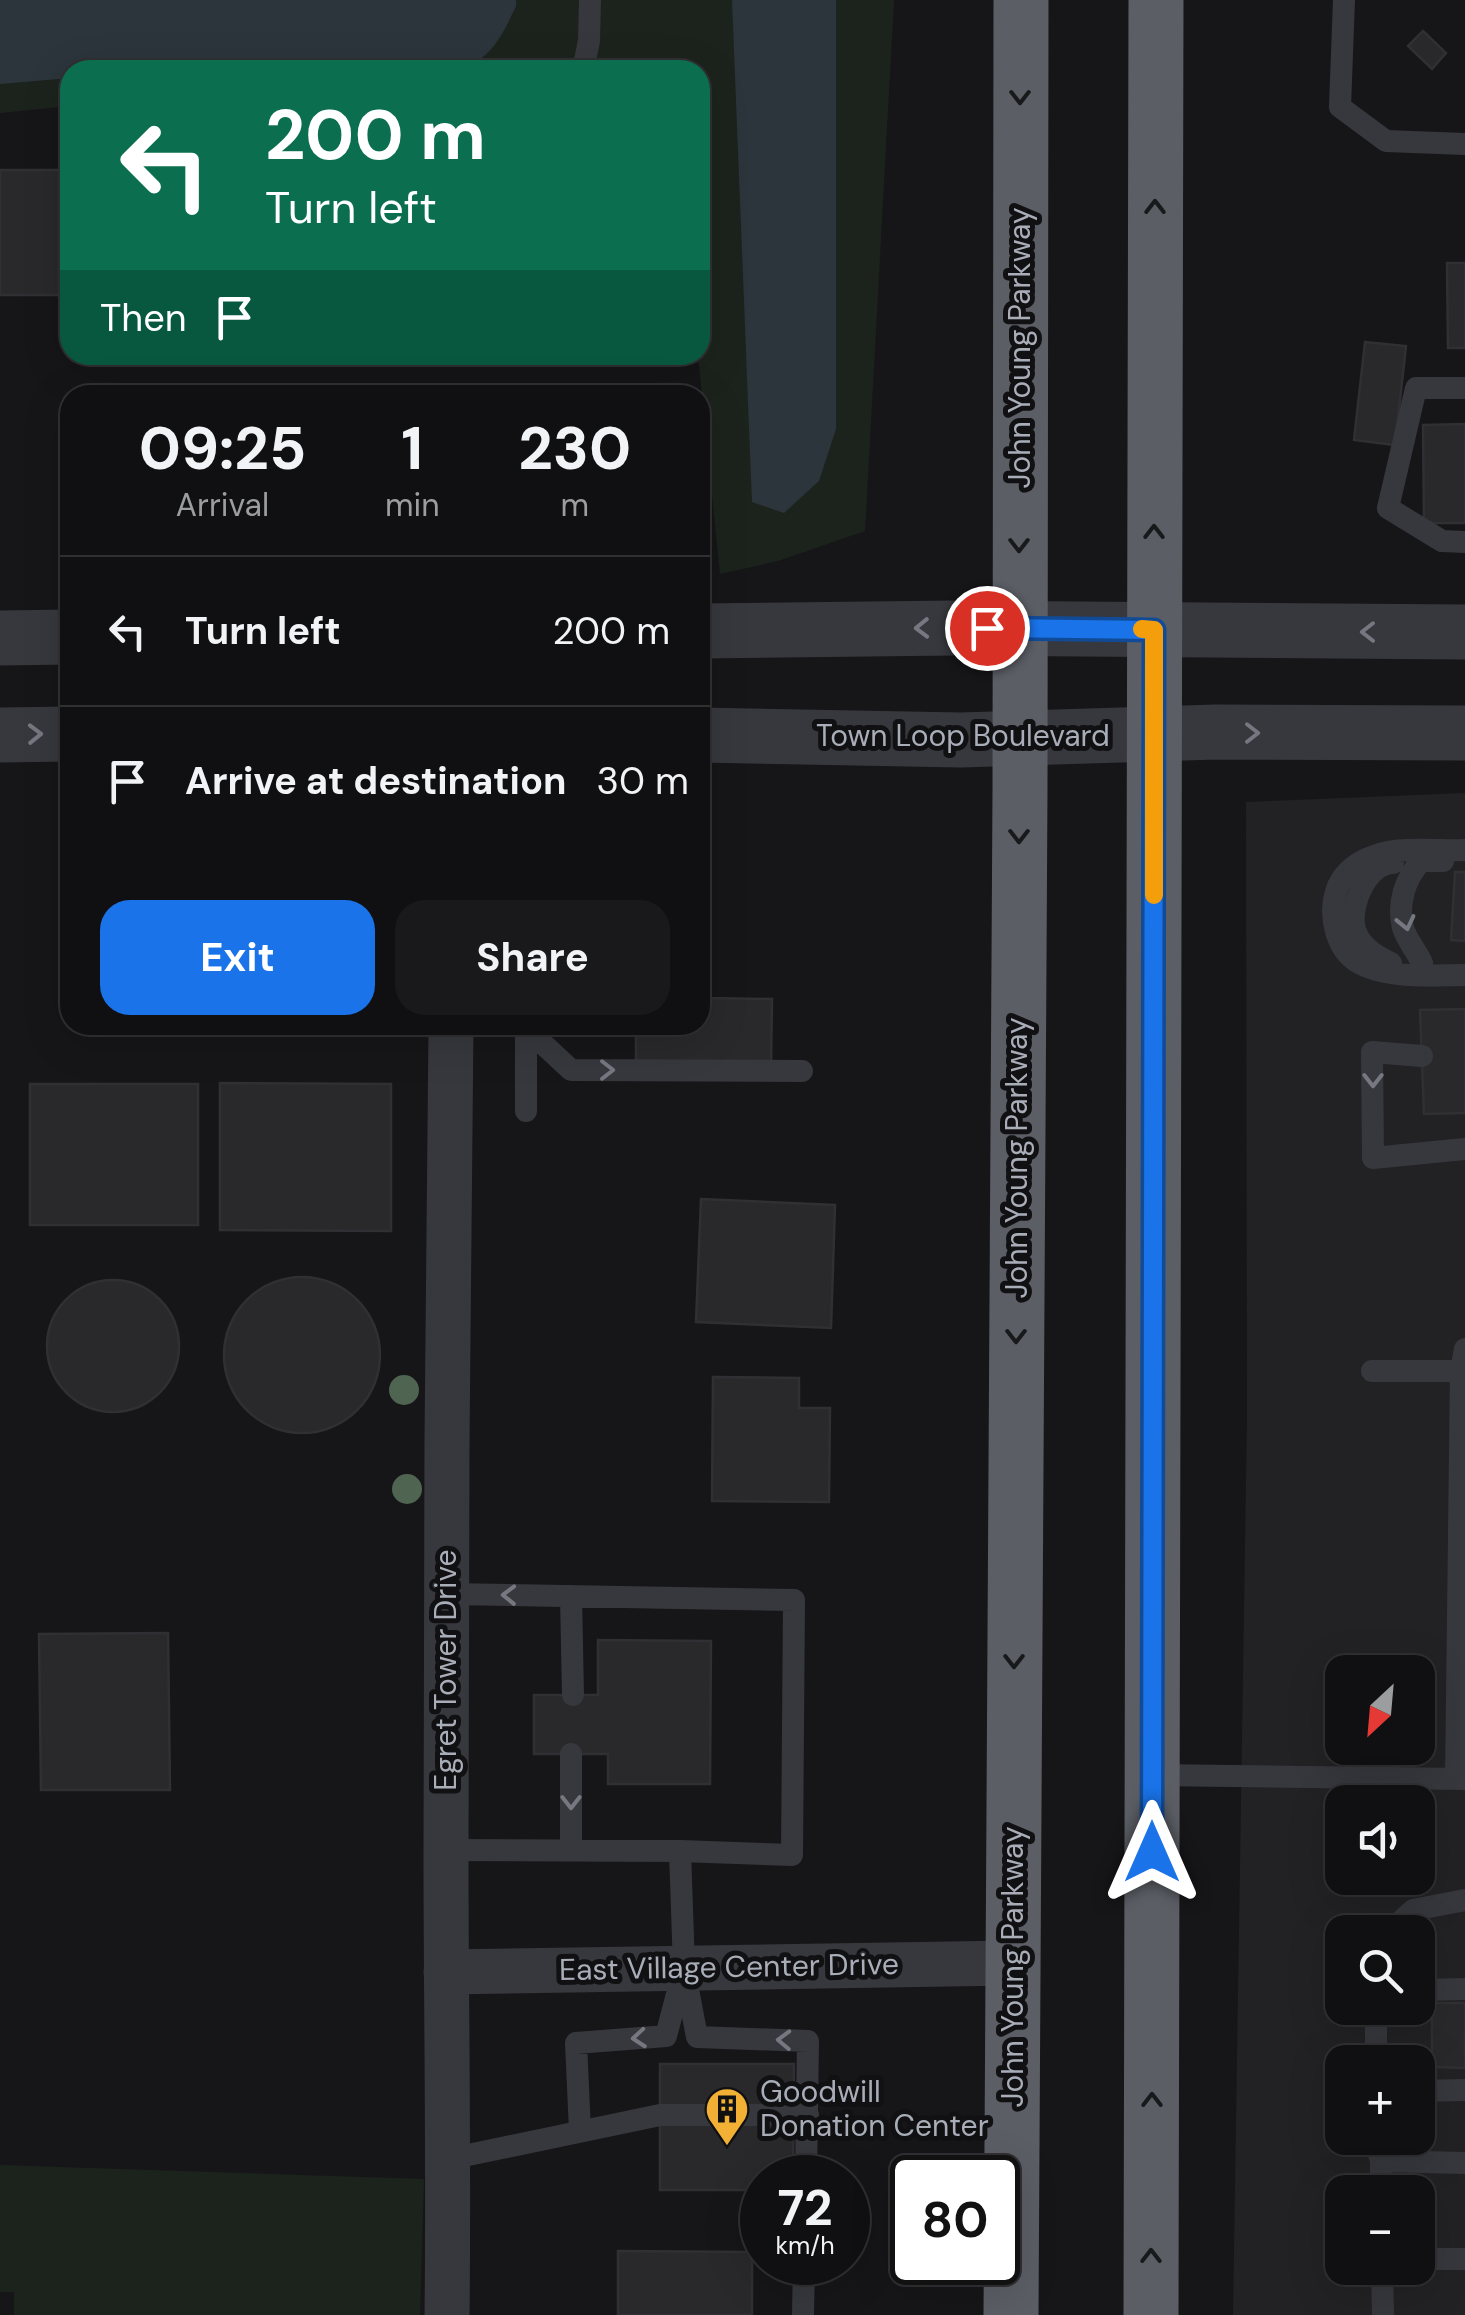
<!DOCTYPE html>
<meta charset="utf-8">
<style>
body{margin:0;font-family:"DM Sans",sans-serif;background:#19191b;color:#f1f3f6;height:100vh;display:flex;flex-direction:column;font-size:38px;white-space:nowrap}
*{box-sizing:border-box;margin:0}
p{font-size:32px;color:#9c9d9f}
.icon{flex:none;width:55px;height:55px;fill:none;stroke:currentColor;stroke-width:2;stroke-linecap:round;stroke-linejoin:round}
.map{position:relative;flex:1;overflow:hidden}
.drawer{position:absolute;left:60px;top:385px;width:650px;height:650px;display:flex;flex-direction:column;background:#101012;border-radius:30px;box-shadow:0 10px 40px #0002,0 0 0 2px #303032}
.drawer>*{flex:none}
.top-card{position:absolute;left:60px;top:60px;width:650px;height:305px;border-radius:30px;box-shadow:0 10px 40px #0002,0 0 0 2px #303032;background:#0b6e4f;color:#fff;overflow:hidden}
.needle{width:65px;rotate:206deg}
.buttons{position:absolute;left:1325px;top:1655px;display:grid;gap:20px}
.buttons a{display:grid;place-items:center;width:110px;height:110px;border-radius:20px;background:#101012;box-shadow:0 10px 40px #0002,0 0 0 2px #303032;font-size:50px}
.speed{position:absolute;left:740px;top:2155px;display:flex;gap:20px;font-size:50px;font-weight:700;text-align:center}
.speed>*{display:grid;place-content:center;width:130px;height:130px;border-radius:50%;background:#101012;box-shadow:0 10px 40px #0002,0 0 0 2px #303032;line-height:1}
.speed small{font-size:25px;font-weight:400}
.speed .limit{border:5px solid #111;border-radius:15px;background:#fff;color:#111}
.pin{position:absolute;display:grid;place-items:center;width:85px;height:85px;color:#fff;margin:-42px;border:5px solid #fff;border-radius:50%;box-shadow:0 2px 10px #0007}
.me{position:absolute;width:110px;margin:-55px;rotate:0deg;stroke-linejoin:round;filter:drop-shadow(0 0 8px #0008)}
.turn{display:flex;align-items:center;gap:35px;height:210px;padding:0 40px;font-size:45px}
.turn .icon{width:130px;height:130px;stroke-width:2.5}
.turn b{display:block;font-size:70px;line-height:85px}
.then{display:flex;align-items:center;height:95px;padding:0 40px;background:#0003;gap:20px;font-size:38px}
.eta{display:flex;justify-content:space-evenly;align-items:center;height:170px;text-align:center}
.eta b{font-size:60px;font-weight:700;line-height:70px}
.button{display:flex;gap:20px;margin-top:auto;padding:20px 40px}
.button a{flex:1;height:115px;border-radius:30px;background:#1a73e8;color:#fff;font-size:40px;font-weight:700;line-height:115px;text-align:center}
.button a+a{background:#19191b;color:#f1f3f6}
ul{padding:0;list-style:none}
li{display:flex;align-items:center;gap:30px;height:150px;padding:0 40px;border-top:2px solid #303032}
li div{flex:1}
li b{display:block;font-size:38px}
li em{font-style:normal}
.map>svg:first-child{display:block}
.built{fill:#222225;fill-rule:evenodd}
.green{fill:#1c231d}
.water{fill:#2c353c}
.building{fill:#29292c;stroke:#303034;stroke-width:2.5}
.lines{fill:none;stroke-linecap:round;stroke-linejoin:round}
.service{stroke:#37383d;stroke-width:22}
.minor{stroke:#37383d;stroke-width:45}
.tertiary{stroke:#37383d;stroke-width:55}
.trunk{stroke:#5b5e65;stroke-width:55}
.tree{fill:#506452}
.oneway{stroke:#18191b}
.oneway2{stroke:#757881}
.route-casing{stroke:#114b97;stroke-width:25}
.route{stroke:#1a73e8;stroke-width:18}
.slow{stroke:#f59e0b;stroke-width:18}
.labels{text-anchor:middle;stroke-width:10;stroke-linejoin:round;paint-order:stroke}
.street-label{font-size:30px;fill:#a8adb8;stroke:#111113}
.poi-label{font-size:30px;fill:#a8adb8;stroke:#111113;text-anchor:start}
</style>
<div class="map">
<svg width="1465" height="2315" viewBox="0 0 1465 2315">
<rect width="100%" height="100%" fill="#161618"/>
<path class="built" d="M1465,793v1522h-232l14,-897 -1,-616zM1342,1672h76v76h-76zM1342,1802h76v76h-76zM1342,1932h76v76h-76zM1342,2062h76v76h-76zM1342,2192h76v76h-76z"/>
<path class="green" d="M0,0h894l-29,531 -87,30 -58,13 -22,-219h2v-285h-630v36l-70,7z
M0,2165l424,14 -4,136h-406v-23h-14z"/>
<path class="water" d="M0,0h516v6c-13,28 -24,52 -55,64h-190l-6,-3 -57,-2 -54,5h-84v8l-70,6z
M732,0h104v429l-17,52 -35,32 -32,-11z"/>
<path class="building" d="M1423,31l23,22 -14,16 -24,-23z
M0,170h70v125h-70z
M1447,263h18v85h-17z
M1365,342l41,4 -11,99 -41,-5z
M1465,424v99h-41l-1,-98z
M1455,872h10v69l-14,-1z
M700,988h7v10l65,1 -1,67 -135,-2v-39h64z
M1465,1009v104l-41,1 -4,-104z
M220,1083l171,1v147l-171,-1z
M30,1084h168v141h-168z
M701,1199l134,6 -4,123 -135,-6z
M224 1355a78 78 0 1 1 156 0a78 78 0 1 1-156 0Z
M47 1346a66 66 0 1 1 132 0a66 66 0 1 1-132 0Z
M713,1377l86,1v30h31l-1,94 -117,-1z
M168,1633l2,157h-129l-2,-156z
M598,1640l113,1 -1,143h-102v-30h-74v-59h64z
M1432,2003h33v65l-33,-1z
M660,2064h134l-1,114h-31v12h-102z
M618,2251l134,1v63h-134z"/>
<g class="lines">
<path class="service" d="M1344,0l-4,107 46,34 79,3
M583,70l6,-29 1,-41
M1465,388h-49l-28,120 54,33 23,1
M1465,850c-23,1 -65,-3 -85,4 -18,5 -34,15 -42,32 -11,28 -3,68 27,80 30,13 68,9 100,9
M1391,963c-16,-7 -34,-18 -37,-38 -3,-24 14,-61 39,-62
M1422,963c-5,-11 -15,-23 -19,-35 -6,-25 2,-49 18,-67h22
M526,1025v86
M526,1028l45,42 231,1
M1422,1056l-50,-4 1,106 92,-9
M1372,1371h89
M447,1594l347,6 -2,255 -112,-4
M571,1596l2,99
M571,1754v96
M1153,1775l312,4
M1456,1779l5,-408 4,-22
M446,1850l234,1 4,117 13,69 111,4 -2,137
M1389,1932l24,-22 52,-10
M1418,1990l47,-1
M1376,2062v-54
M1418,2091l47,-1
M580,2131l-4,-88 90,-7 16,-61
M1374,2138l7,23 84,2
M449,2159l211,-44h148
M1381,2161v31
M1418,2259h47
M803,2315l1,-53
M1383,2315l-1,-46 6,-1"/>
<path class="minor" d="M446,1972l566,-9
M447,2315c2,-153 -1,-307 -1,-460 0,-277 1,-553 5,-830"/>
<path class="tertiary" d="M700,631l255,-3 510,4
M0,638l70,-1
M0,735l70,-1
M700,735l261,5 255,-8 249,1"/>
<path class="trunk" d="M1011,2315l9,-1525 1,-790
M1151,2315l5,-2315"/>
</g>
<g class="tree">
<circle cx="404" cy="1390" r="15"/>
<circle cx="407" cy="1489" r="15"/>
</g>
<defs><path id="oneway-chevron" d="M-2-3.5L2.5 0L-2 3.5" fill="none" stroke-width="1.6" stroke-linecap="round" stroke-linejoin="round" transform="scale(2.5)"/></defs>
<g class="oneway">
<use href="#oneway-chevron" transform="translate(1020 97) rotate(90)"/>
<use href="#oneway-chevron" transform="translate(1155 207) rotate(-90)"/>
<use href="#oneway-chevron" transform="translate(1154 532) rotate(-90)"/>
<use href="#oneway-chevron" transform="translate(1019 545) rotate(90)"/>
<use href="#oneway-chevron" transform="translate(1019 836) rotate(90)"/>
<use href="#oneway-chevron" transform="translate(1016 1336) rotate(90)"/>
<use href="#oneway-chevron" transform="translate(1014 1661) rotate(90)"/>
<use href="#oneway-chevron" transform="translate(1152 2100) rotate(-90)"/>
<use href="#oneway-chevron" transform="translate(1151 2256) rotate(-90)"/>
</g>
<g class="oneway2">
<use href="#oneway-chevron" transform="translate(922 628) rotate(179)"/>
<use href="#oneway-chevron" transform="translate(1368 632) rotate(-180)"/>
<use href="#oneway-chevron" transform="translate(1252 733)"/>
<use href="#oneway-chevron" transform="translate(35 734) rotate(-1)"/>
<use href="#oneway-chevron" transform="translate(1406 923) rotate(77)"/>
<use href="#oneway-chevron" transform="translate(607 1070)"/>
<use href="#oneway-chevron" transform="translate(1373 1080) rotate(90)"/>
<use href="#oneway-chevron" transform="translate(509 1595) rotate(-179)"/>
<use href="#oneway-chevron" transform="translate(571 1802) rotate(90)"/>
<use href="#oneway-chevron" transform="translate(639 2038) rotate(175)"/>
<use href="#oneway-chevron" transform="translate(784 2040) rotate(-178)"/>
</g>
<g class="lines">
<g class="route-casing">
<path id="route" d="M987,628l167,2 -2,1222"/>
</g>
<use href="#route" class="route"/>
<path class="slow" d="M1142,629l12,1v265"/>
</g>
<defs>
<g id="building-pin" transform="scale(2.25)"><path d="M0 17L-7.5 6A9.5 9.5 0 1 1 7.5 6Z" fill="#f2b134" stroke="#111113"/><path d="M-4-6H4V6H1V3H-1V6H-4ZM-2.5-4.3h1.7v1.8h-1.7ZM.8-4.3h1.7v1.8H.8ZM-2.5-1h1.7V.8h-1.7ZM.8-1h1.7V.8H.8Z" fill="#111"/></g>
</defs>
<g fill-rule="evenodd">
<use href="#building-pin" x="727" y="2109"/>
</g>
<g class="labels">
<g class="street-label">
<text transform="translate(1020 348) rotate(-90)" y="10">John Young Parkway</text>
<text x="963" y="746">Town Loop Boulevard</text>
<text transform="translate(1017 1158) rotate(-90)" y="10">John Young Parkway</text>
<text transform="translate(446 1670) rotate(-90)" y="10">Egret Tower Drive</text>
<text transform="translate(729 1967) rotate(-1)" y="10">East Village Center Drive</text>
<text transform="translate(1013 1967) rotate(-90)" y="10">John Young Parkway</text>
</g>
<g class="poi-label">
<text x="760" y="2102">Goodwill<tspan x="760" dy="34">Donation Center</tspan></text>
</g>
</g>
</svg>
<div class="buttons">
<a><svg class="needle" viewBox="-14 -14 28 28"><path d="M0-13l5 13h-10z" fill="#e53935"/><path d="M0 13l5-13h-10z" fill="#9c9d9f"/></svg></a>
<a><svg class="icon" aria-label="sound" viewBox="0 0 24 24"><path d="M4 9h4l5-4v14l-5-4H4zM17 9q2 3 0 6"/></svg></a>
<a><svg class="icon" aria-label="search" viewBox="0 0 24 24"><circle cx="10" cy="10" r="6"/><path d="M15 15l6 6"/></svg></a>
<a>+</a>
<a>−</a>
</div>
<div class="speed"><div>72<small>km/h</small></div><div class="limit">80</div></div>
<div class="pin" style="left:987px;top:628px;background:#d93025"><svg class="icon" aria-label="arrive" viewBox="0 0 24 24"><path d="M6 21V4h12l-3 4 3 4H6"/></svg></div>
<svg class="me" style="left:1152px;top:1852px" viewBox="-20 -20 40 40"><path d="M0-17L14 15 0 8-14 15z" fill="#1a73e8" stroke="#fff" stroke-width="4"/></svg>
<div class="top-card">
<div class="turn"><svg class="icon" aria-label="left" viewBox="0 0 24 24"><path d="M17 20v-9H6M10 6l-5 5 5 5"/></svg><div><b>200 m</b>Turn left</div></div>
<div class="then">Then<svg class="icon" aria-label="arrive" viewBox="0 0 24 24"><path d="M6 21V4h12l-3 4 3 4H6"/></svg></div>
</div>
<section class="drawer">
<div class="eta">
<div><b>09:25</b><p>Arrival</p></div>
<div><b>1</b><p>min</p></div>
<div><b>230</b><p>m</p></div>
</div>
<ul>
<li><svg class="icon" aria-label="left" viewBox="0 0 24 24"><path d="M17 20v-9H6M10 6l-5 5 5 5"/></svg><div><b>Turn left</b></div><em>200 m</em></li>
<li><svg class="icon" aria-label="arrive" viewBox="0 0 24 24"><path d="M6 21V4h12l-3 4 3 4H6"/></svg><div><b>Arrive at destination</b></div><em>30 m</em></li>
</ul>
<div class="button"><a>Exit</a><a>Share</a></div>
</section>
</div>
